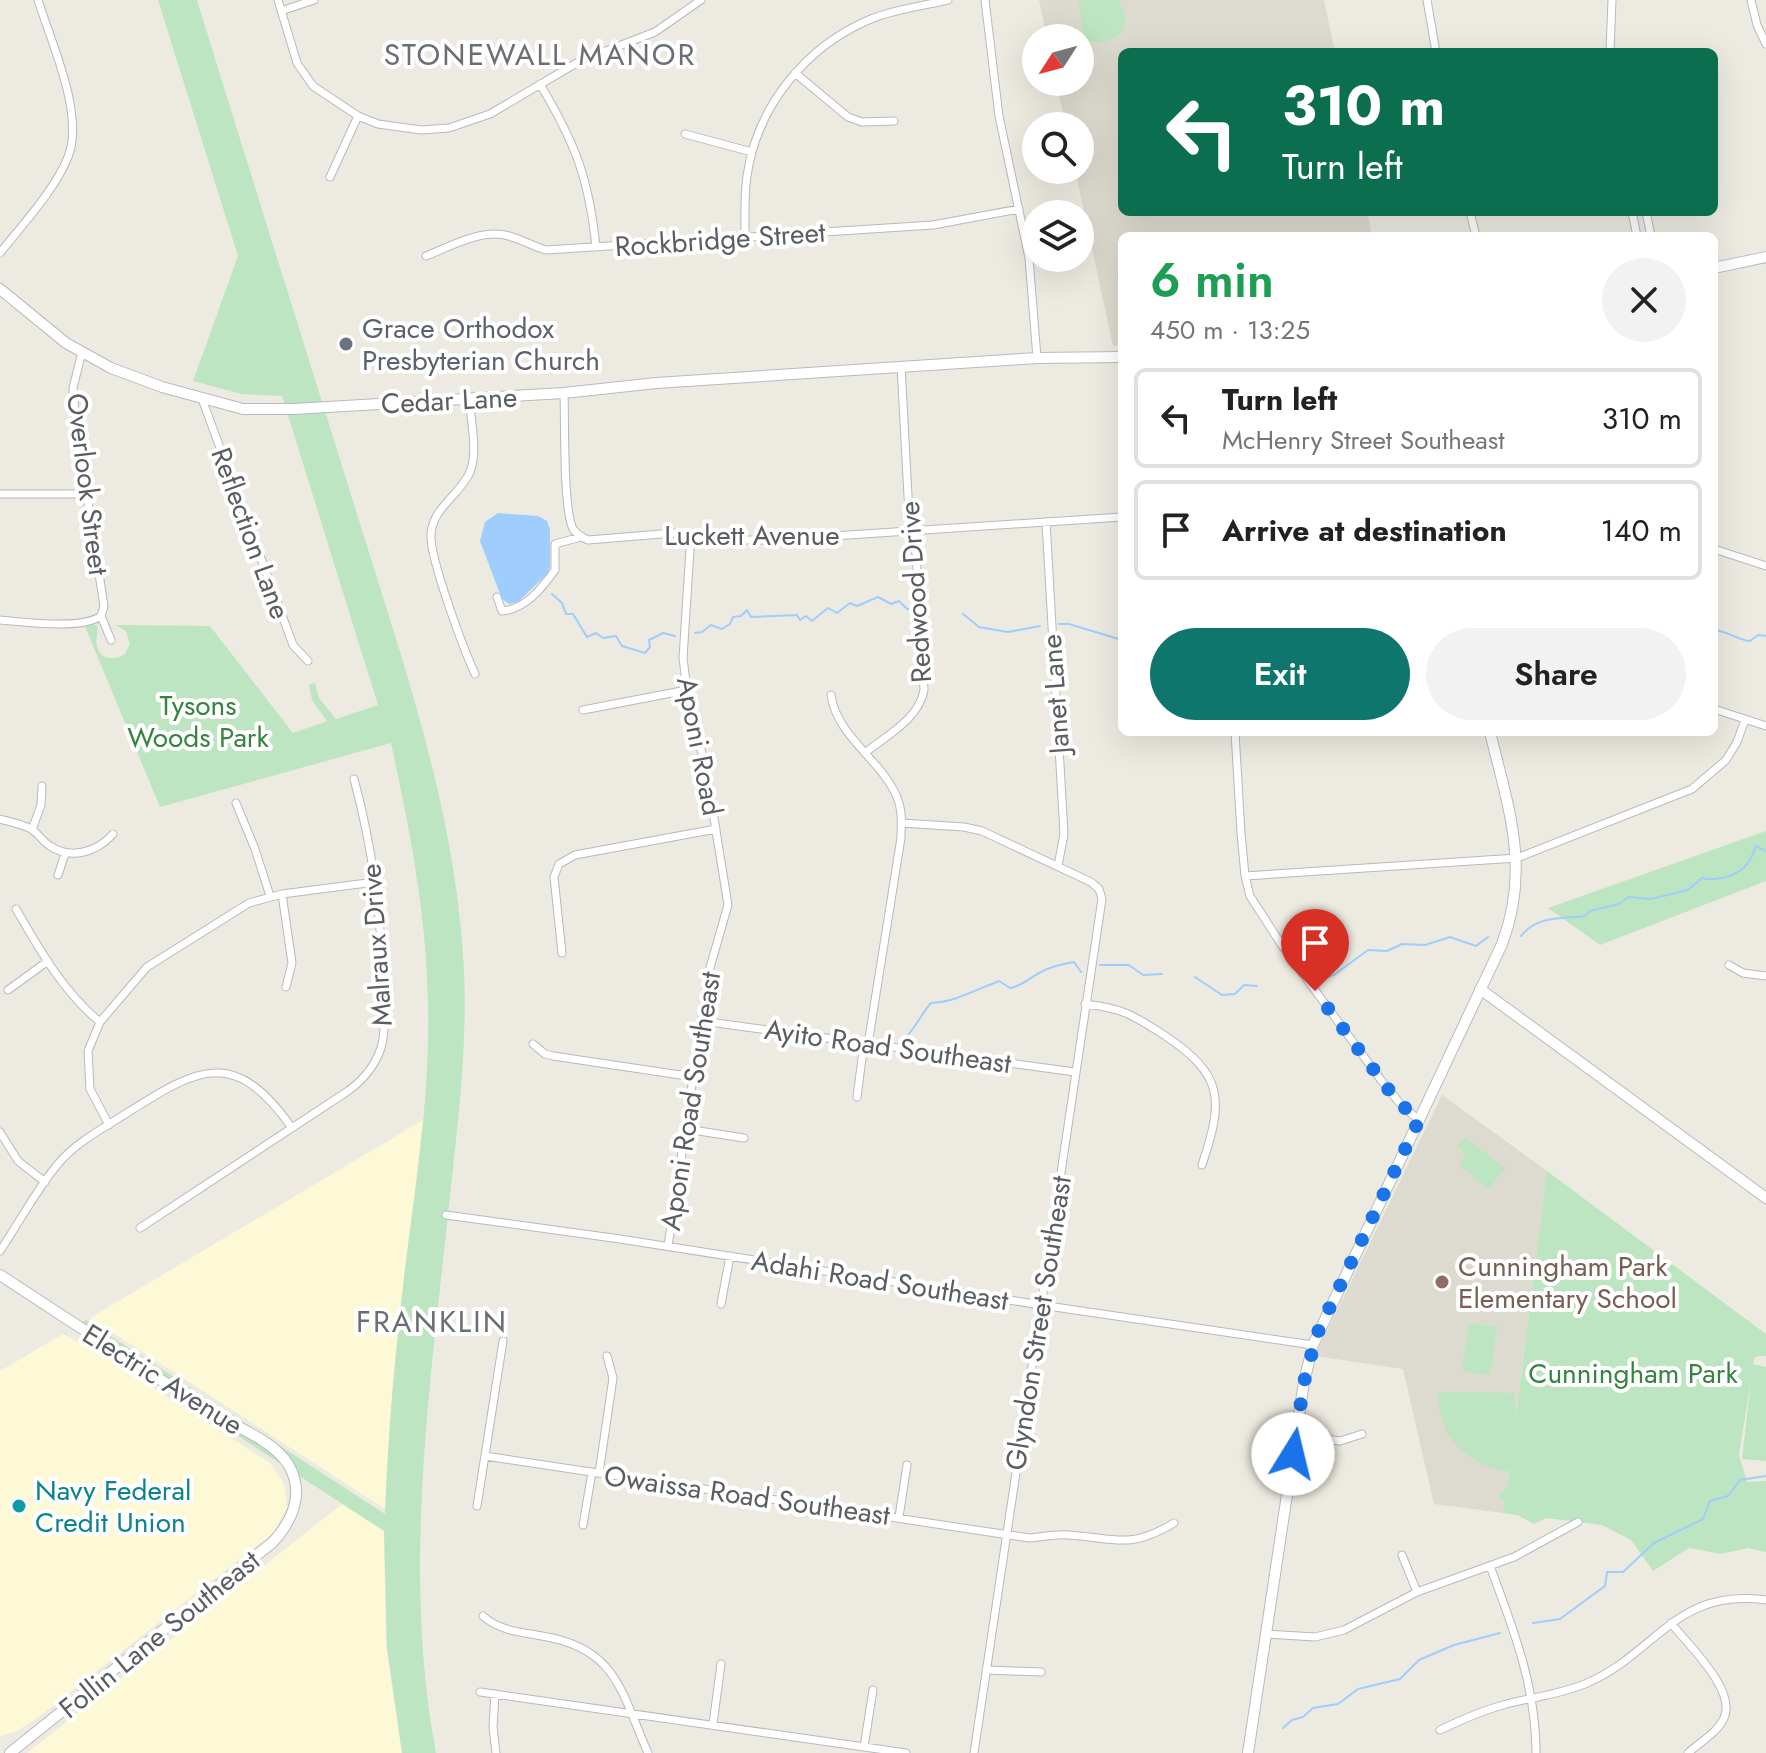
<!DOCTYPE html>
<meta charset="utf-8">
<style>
body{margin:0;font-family:Jost,sans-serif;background:#f2f2f2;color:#222;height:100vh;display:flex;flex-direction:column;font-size:30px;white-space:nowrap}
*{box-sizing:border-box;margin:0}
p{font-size:26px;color:#767676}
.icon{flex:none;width:44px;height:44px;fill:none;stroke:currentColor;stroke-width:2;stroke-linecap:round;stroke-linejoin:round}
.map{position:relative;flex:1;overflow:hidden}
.sheet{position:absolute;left:1118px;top:232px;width:600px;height:504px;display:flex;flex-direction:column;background:#fff;border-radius:12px;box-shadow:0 8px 32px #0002}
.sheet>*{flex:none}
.banner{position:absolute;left:1118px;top:48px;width:600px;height:168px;border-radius:12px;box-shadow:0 8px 32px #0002;background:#0b6e4f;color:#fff;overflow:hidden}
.needle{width:52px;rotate:234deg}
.buttons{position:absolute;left:1022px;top:24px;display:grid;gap:16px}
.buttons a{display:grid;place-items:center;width:72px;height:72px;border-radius:50%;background:#fff;box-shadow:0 8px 32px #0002;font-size:40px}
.pin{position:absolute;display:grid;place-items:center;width:68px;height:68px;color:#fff;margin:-82px -34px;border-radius:50% 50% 50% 0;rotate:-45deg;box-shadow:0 0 8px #0007}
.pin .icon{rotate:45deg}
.me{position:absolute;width:88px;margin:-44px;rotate:9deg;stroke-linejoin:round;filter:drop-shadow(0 0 6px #0008)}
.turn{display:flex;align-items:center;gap:28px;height:168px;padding:0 32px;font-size:36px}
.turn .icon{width:104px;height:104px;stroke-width:2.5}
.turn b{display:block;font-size:56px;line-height:68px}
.round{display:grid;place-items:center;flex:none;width:84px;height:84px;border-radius:42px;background:#f2f2f2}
.headline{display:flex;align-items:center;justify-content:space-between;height:136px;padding:0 32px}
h1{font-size:48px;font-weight:600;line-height:60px;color:#1e9e55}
.button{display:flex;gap:16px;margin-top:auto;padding:16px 32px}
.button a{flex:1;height:92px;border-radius:48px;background:#0f766e;color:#fff;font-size:32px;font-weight:600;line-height:92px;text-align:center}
.button a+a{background:#f2f2f2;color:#222}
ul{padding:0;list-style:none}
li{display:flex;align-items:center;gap:24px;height:100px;margin:0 16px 12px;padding:0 16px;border:4px solid #e0e0e0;border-radius:12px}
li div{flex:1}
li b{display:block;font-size:30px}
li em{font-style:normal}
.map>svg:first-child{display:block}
.commercial{fill:#fdf8d5}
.education{fill:#dddacf}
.green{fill:#bde5c1}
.water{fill:#9fcdfe}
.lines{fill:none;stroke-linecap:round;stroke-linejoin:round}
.stream{stroke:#9fcdfe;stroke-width:2}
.street-casing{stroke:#b7b9be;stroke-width:9}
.secondary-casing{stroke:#b7bac0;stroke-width:12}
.street{stroke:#fff;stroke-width:7}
.secondary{stroke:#fff;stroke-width:10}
.route{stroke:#1a73e8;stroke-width:14;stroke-dasharray:0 25.2}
.worship-dot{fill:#6b7280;stroke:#fff;stroke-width:3}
.education-dot{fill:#8d6e63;stroke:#fff;stroke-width:3}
.culture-dot{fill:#0f9aa8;stroke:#fff;stroke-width:3}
.labels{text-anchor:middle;stroke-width:8;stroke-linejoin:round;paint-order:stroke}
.street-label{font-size:28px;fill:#5a5d62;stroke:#fff}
.worship-label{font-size:28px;fill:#5b616d;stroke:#fff;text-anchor:start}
.park-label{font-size:28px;fill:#358540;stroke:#fff}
.education-label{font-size:28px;fill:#785e54;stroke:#fff;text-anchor:start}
.culture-label{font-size:28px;fill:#0d838f;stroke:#fff;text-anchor:start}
.neighbourhood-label{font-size:30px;letter-spacing:2px;fill:#6b6f74;stroke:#fff}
</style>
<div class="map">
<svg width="1766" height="1753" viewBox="0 0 1766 1753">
<rect width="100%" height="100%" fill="#edebe1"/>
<path class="commercial" d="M423,1120l-30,260 -8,129 -295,-191z
M63,1334l40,21 167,108 14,21 3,24 -14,25 -237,186 -21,13 -15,4v-365z
M342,1504l42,27 2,116 16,106h-375z"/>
<path class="education" d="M1039,0h285l11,52h-213v160h245l5,24h-250v109l-9,1 -38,-176h5v-44h-14l-10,-44h24v-44h-33z
M1442,1095l105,76 -44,342 -69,-9 -31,-135 -88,-13z"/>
<path class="green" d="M158,0h39c53,172 107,344 161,517 44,143 95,285 105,437 6,84 -5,167 -14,251 -19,182 -47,367 -13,548h-34l-15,-106 -3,-116 -312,-203 14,-8 299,194c3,-85 11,-169 21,-254 11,-84 24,-168 22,-253 -1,-90 -18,-176 -37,-264l-231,64 -76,-183 13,1c2,8 -2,13 0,21 3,14 17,15 28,8l5,-10 -4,-13 -11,-6 95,1 83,107 34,-12 -15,-21 -3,-16 6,-1 4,15 17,21 42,-14 -96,-309 -41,-2 -48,-13 45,-125z
M1082,0h35c22,26 -3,50 -32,40l-7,-35z
M1766,831v50l-166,64 -52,-37z
M1464,1137l41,31 -17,22 -29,-26 7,-10 -9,-8z
M1547,1171l219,163v22l-11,1 -2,7 13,3v94l-24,-2 9,-79 -12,75 8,27 19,-1v71l-18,-4 -27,6 -32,-6 -36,23 -22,-31 -29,-15 -56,-7 -12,6 -17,-9 -14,-2 1,-10 -6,-8 8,-6 3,-18c-24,-1 -52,-19 -63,-41 -5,-12 -7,-26 -9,-38l77,1 2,21z
M1469,1323l28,4 -7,48 -28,-4z"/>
<path class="water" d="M498,513l40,3 9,5 3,9v37l-3,7 -29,28 -9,2 -7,-5 -22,-58 5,-19z"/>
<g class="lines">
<path class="stream" d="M552,594l10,9 4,11h7l14,23 9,-4 7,5 13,-2 6,10 23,7 5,-6 -1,-7 14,-7 12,3
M963,614l16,13 29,5 32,-6
M1059,624h10l53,16
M1714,630c14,1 23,10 36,11l8,-6 8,1
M695,633l7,-1 9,-7 11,4 8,-5 3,-7 8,-1 6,-6 4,7 46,-2 3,5 6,-4 6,5 16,-13 9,5 13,-10 7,3 21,-9 13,7 8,-3 8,8h5
M1521,936c17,-21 41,-17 64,-20l5,-5 29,-7 10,-7 22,2 37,-9 14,-12c17,4 41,-3 49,-20 2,-4 3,-8 5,-12l10,5
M1100,965h29l14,10 19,-1
M1195,977l27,18 13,-1 9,-9 13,1
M1319,980l15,-5 34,-25 19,1 15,-7 23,1 25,-8 26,9 12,-9
M906,1037c11,-11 15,-23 25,-34 24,-1 44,-13 68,-22l11,7c13,-2 19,-10 31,-16 10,-6 21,-8 33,-10l7,10
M1533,1623l27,-4 45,-33 2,-14h16l31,-29 49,-24 7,-18 18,-5 12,-16 26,-4
M1283,1728l9,-8 11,-3 10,-9 25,-4 20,-15 42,-10 19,-19 35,-15 46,-12"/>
<g class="street-casing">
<path id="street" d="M278,0l19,63 16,23 45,30 20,8 43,6 28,-2 41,-14 90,-53 75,-29 46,-32
M985,0l14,116 30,142 8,100
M1427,0l9,52
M1751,0l6,25 9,19
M281,11l33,-11
M1610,52l2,-52
M795,73l53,44 14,5 32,-1
M540,84c35,59 49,94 56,163
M685,134l67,18
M330,177l28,-61
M1470,212l6,24
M1632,212l5,24
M1646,212l5,24
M745,237c0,-20 -1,-41 2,-61 10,-70 59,-130 124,-157 24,-10 52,-13 77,-19
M0,253c22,-28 55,-63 68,-96 17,-42 -17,-115 -30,-157
M426,256c23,-9 53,-26 79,-21 14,3 27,11 41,15l387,-25 86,-16
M82,352l-9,36 3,37 28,181 -3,10
M564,393c1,28 -1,116 9,136 4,6 9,8 15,11l86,-7 73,7h26l349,-23
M202,399l91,246 15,16
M469,399c2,21 9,53 1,73 -10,23 -37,35 -39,62 -2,23 33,116 44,140
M0,494h86
M1046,522l18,312 -6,32
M1714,549l52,17
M497,597l5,14c24,-2 40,-23 53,-41v-26l26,-7
M101,616l10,24
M0,620c25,2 81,10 101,-4
M831,695c6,43 53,66 67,105 5,13 3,25 3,38l-33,206
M1714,709l52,17
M583,710l104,-20
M1235,732l6,101 4,43 5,20 31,48 100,136 21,26 17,14
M865,753c22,-18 54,-34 59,-63l-8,-136 -7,-40 -8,-148
M236,803l19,46 15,47
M0,819c10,3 22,5 31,10 7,4 12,13 19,17 21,14 47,6 63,-12
M902,823l62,4 18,4 109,51 8,7 3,10 -128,854
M32,830l9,-25 1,-19
M58,875l7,-21
M1245,876l272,-18 175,-69 34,-29 11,-18 8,-22
M282,894l10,69 -6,24
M16,909c23,40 48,84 84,113
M562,953l-8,-76 5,-13 16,-9 141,-26
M1729,965l14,8 23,3
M8,990l40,-29
M1085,1004c37,4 48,11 79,31 60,40 60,64 38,130
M702,1021l373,51
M533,1044l12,10 8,2 141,21
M857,1097l7,-54
M109,1125l-19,-36 -2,-38 12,-29 47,-55 102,-64 33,-9 93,-12
M686,1129l58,9
M0,1132l18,29 27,21
M446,1215l174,24 421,66 272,40
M140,1228l208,-137c15,-11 27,-25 33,-43 5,-18 3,-38 2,-56 -1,-71 -10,-143 -29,-213
M668,1246l41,-275 19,-66 -21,-130 -20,-85 -4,-32 8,-124
M0,1251c19,-28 36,-61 58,-87 18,-22 46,-36 69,-51 72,-46 108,-66 165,15
M721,1304l9,-48
M1296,1435l44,6 22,-7
M485,1456l544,82c13,-1 26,-4 39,-3 48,3 61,15 106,-12
M599,1473l14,-95 -6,-22
M477,1506l26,-165
M899,1517l8,-52
M583,1525l9,-53
M1402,1555l15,37
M1490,1566c23,62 46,120 46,187
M483,1616c17,15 37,16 59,20 75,12 79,56 106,117
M1671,1623c17,22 66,67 53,95 -6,14 -25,25 -36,35
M1266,1634l49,3 29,-7 73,-38 97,-35 64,-35
M986,1670l55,2
M480,1692l426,61
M495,1694l-2,33 3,26
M713,1724l8,-60
M1440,1730c21,-10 41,-19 63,-25 28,-8 57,-10 84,-22 71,-31 88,-95 179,-83
M864,1747l9,-57"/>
</g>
<g class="secondary-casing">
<path id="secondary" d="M1714,268l52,-11
M0,289l66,54 45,25 51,19 81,22h51l270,-16 92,-10 381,-25 85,-1
M1480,989l286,209
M0,1275c69,45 137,90 207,135 25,16 64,28 81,54 17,28 5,56 -15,78l-263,211
M1248,1753l56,-371 9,-37 189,-401c29,-76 6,-137 -12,-212"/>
</g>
<use href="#street" class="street"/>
<use href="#secondary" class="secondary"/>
</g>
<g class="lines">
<path class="route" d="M1293,1454l11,-72 13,-48 102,-214 -22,-19 -82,-110"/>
</g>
<circle class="worship-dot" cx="346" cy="344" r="8"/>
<circle class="education-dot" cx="1442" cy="1282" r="8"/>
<circle class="culture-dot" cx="19" cy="1506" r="8"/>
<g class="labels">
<g class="street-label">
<text transform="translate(720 239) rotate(-4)" y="10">Rockbridge Street</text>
<text transform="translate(449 400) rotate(-3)" y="10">Cedar Lane</text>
<text transform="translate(88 484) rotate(83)" y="10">Overlook Street</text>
<text transform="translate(251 533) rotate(70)" y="10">Reflection Lane</text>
<text x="752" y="545">Luckett Avenue</text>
<text transform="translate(915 592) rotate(-94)" y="10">Redwood Drive</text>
<text transform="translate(1055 694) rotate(-94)" y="10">Janet Lane</text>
<text transform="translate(700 746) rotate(79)" y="10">Aponi Road</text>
<text transform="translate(376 945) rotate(-94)" y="10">Malraux Drive</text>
<text transform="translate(888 1046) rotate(8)" y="10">Ayito Road Southeast</text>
<text transform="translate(690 1101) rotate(-81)" y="10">Aponi Road Southeast</text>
<text transform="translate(880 1280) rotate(9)" y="10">Adahi Road Southeast</text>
<text transform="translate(1038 1323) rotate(-81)" y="10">Glyndon Street Southeast</text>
<text transform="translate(163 1379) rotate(32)" y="10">Electric Avenue</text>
<text transform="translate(747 1495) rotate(8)" y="10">Owaissa Road Southeast</text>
<text transform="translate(159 1634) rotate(-39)" y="10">Follin Lane Southeast</text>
</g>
<g class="worship-label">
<text x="362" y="338">Grace Orthodox<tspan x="362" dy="32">Presbyterian Church</tspan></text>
</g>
<g class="park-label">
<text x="198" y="715">Tysons<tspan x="198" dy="32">Woods Park</tspan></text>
<text x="1633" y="1383">Cunningham Park</text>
</g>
<g class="education-label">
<text x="1458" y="1276">Cunningham Park<tspan x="1458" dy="32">Elementary School</tspan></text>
</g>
<g class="culture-label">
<text x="35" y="1500">Navy Federal<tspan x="35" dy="32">Credit Union</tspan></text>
</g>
<g class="neighbourhood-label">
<text x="540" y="65">STONEWALL MANOR</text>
<text x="432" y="1332">FRANKLIN</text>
</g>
</g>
</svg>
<div class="buttons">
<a><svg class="needle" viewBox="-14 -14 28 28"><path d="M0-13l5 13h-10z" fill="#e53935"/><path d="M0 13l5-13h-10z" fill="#767676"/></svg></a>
<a><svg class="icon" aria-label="search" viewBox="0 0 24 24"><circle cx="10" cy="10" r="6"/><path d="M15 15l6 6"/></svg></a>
<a><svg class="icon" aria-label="layers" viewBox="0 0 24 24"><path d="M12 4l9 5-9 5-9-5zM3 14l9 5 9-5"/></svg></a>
</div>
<div class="pin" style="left:1315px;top:991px;background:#d93025"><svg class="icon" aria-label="arrive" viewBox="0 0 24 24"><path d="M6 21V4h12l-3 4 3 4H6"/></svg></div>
<svg class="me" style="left:1293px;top:1454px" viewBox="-20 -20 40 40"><circle r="19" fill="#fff"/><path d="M0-13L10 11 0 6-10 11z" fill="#1a73e8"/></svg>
<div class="banner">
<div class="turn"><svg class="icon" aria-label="left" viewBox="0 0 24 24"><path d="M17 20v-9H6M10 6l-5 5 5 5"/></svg><div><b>310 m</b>Turn left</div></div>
</div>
<section class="sheet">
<div class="headline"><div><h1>6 min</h1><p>450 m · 13:25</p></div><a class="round"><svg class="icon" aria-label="close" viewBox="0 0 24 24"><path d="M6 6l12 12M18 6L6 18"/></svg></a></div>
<ul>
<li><svg class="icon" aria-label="left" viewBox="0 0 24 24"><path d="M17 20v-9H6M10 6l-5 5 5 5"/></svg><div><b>Turn left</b><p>McHenry Street Southeast</p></div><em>310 m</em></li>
<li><svg class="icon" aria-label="arrive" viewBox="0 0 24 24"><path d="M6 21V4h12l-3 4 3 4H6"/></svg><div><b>Arrive at destination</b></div><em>140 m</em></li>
</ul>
<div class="button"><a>Exit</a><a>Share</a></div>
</section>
</div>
